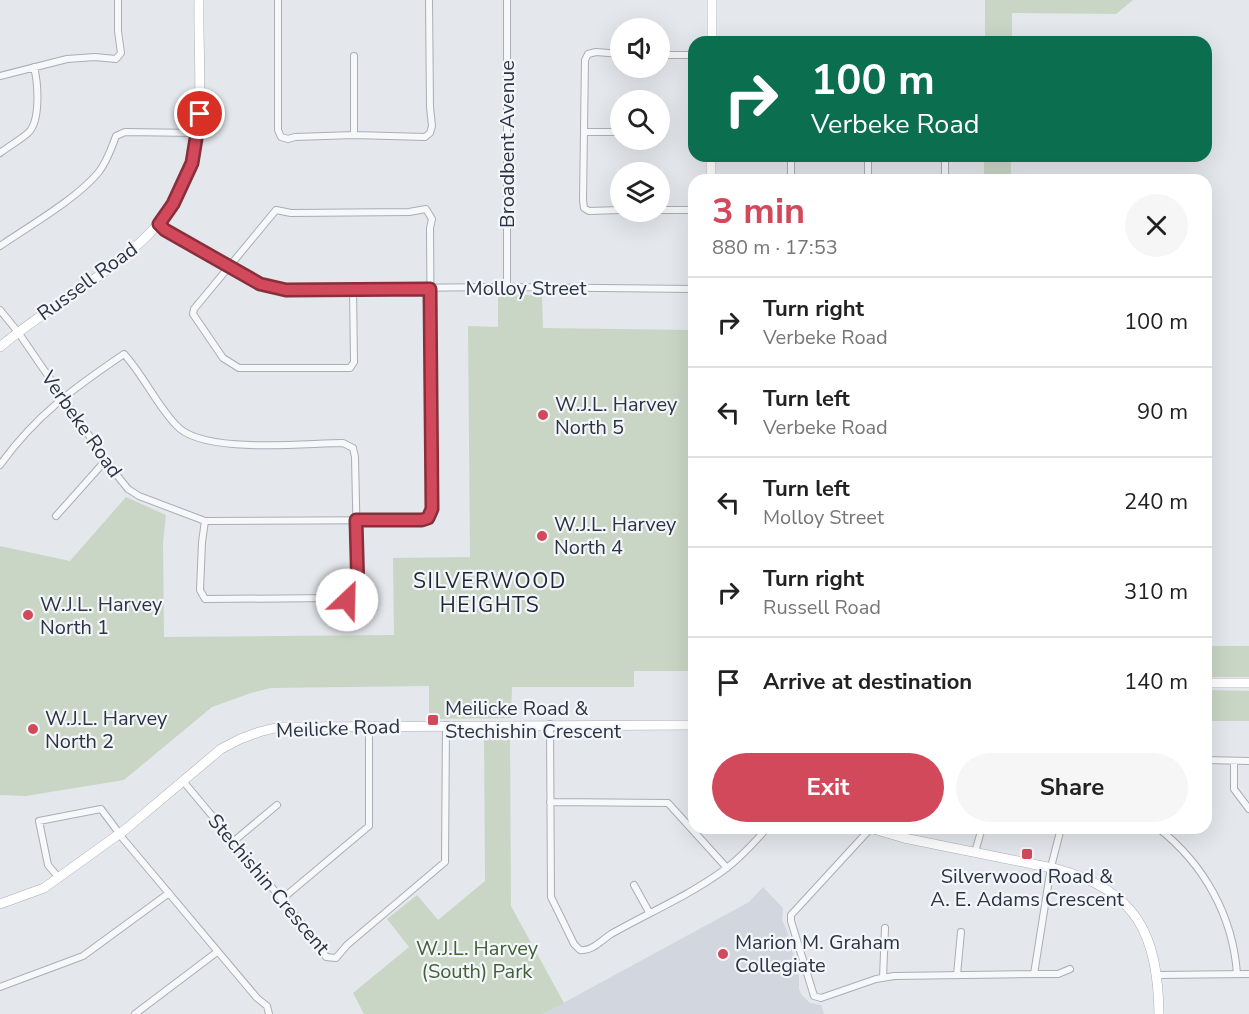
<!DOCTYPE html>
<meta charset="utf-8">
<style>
body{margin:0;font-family:"Nunito Sans",sans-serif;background:#f6f6f6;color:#222;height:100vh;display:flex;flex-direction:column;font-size:22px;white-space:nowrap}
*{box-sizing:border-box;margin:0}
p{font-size:20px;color:#767676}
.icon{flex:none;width:33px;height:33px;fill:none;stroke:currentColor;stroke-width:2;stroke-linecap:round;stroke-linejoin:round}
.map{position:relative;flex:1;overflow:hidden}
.drawer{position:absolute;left:688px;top:174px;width:524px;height:660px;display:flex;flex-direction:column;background:#fff;border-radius:18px;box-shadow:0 6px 24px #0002}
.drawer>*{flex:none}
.guide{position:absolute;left:688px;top:36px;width:524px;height:126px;border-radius:18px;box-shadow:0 6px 24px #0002;background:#0b6e4f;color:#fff;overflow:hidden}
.tools{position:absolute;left:610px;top:18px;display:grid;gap:12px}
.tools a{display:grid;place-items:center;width:60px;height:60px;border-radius:50%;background:#fff;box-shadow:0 6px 24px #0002;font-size:30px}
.pin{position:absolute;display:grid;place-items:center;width:51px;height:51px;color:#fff;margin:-26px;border:3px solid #fff;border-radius:50%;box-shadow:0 2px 6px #0007}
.me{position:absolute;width:66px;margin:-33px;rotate:24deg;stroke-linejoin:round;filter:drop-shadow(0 0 4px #0008)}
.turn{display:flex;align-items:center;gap:21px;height:126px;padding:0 24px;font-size:27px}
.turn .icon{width:78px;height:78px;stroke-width:2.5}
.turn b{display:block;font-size:42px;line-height:51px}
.round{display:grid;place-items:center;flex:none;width:63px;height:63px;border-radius:32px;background:#f6f6f6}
.headline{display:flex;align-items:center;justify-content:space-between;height:102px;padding:0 24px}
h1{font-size:36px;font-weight:700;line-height:45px;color:#d1495b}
.button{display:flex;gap:12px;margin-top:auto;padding:12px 24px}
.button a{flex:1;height:69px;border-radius:36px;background:#d1495b;color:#fff;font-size:24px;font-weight:700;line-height:69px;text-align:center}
.button a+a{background:#f6f6f6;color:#222}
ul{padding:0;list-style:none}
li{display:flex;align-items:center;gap:18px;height:90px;padding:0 24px;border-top:2px solid #e0e0e0}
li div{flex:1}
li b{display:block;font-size:22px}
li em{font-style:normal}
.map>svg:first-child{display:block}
.built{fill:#d2d6de}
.green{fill:#c9d6c5}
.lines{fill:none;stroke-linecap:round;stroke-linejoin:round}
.street-casing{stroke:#a9aeb7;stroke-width:8}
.secondary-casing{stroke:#a9aeb7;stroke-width:10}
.street{stroke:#f7f8fa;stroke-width:6}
.secondary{stroke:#fff;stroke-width:9}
.route-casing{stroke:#882f3b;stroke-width:15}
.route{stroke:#d1495b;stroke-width:10}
.poi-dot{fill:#d1495b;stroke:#f4f6f9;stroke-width:2}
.labels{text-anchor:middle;stroke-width:4.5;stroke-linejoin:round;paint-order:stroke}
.street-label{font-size:20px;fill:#2b3445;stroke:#f4f6f9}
.poi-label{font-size:20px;fill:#2b3445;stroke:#f4f6f9;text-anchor:start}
.park-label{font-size:20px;fill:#3f6138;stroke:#f4f6f9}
.neighbourhood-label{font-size:21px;letter-spacing:1.5px;fill:#1d2536;stroke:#f4f6f9}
</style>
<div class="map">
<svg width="1249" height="1014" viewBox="0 0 1249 1014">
<rect width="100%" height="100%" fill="#e4e7ec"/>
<path class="built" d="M763,887l20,21 -1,12 5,11 12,45v13l2,5 9,9 11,2 3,9h-281l206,-112z"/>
<path class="green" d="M985,0h148l-17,14 -104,-1v29h-27z
M984,156h27v24h-27z
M498,295h44l1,33 151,2v341h-60v16h-122l-1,31 -82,1v-33l-158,2 -20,5 -39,14 -88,73 -98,16 -26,-1v-249l70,15 56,-64 40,18 -3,28 1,94 230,-2 -1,-77 77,-1 -2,-231 30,1z
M1206,646h43v31h-43z
M1206,690l43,1v30h-43z
M510,731l1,175 53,97 -21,11h-179l-11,-21 56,-46 -22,-28 30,-24 21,25 47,-39 -1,-149z"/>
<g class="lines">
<g class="street-casing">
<path id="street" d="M278,0v130l3,7 7,2 7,-2 59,-2 71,2 5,-4 2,-7 -2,-19 -1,-107
M621,54l-25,-2 -8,2 -3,6 -2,140 1,8 5,3 32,-1
M660,55h34
M354,56v79
M0,76l67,-17 28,-2 21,2 5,-6 -3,-22v-31
M584,132h37
M0,153c9,-7 20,-13 28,-20 13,-12 10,-50 6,-66
M791,180v-24
M868,180v-24
M945,180v-24
M660,210h34
M159,224l6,6 95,54 26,5 214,-2 194,2
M0,246c29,-20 75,-46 98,-73 9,-11 13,-24 18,-37l9,-4 72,1
M507,288v-288
M0,310l18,22 94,137 16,20 11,7 66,25 217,-1 6,-2 4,-9 -2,-281 2,-9 -6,-10 -17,3 -118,1 -15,-3 -82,99 -1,5 30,44 16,10h111l4,-6 -1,-73
M0,465c36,-50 74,-77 124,-111 20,22 32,50 52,71 26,30 128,18 167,18l10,5 2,9 3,136 -3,5h-19l-131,1 -5,-9 2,-48 3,-21
M56,516l50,-56
M550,724l1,173 23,47 6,6c11,2 22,-10 31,-16 37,-21 79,-39 113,-64 16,-12 30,-27 43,-42
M1206,760l43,1
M1234,761v28l15,20
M183,781l137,164 6,12 10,1 11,-13 98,-83 1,-137
M550,802l118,1 59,65
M871,828l-80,87v6l23,75 7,2 55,-19 18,-3 140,-2 17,-107 10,-39
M1158,828c46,36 75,88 79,146
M119,834l138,164 10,8 2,8
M234,841l43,-36
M975,852l7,-24
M59,878l-11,-13 -9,-44 62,-12 15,20
M634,885l15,27
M282,899l87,-73v-100
M1034,974h24l12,-5
M957,975l4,-43
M1157,975l92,-1
M883,978l2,-50
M0,987l83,-31 86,-63
M135,1014l82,-62"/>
</g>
<g class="secondary-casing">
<path id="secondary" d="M712,0v42
M711,180v-24
M0,347c68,-59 181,-102 196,-201 7,-48 2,-97 3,-146
M1206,683h43
M870,828l34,10 153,31c80,21 101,66 102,145
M0,904l44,-16 82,-59 95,-80 19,-10 19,-7 20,-5h20l395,-2"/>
</g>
<use href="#street" class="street"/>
<use href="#secondary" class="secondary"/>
</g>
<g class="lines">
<g class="route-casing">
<path id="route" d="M200,114l-8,49 -19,41 -14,20 6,6 95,54 26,6 144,-1 2,220 -4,9 -6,2h-66l2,73 -3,5 -8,2"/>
</g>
<use href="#route" class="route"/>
</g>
<g class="poi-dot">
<circle cx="543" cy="415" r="6"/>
<circle cx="542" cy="536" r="6"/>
<circle cx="28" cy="615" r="6"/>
<rect x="427" y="714" width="12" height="12" rx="3"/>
<circle cx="33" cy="729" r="6"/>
<rect x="1021" y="848" width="12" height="12" rx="3"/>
<circle cx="723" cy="954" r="6"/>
</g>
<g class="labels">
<g class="street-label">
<text transform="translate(507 144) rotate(-90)" y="7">Broadbent Avenue</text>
<text transform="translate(87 281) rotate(-36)" y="7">Russell Road</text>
<text x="526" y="295">Molloy Street</text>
<text transform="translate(82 424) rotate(55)" y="7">Verbeke Road</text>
<text transform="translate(338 728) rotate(-2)" y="7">Meilicke Road</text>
<text transform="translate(269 884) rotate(50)" y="7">Stechishin Crescent</text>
</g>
<g class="poi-label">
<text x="555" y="411">W.J.L. Harvey<tspan x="555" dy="23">North 5</tspan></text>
<text x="554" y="531">W.J.L. Harvey<tspan x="554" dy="23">North 4</tspan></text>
<text x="40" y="611">W.J.L. Harvey<tspan x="40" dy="23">North 1</tspan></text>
<text x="445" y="715">Meilicke Road &amp;<tspan x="445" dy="23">Stechishin Crescent</tspan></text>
<text x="45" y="725">W.J.L. Harvey<tspan x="45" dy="23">North 2</tspan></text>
<text x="1027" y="883" text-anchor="middle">Silverwood Road &amp;<tspan x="1027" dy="23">A. E. Adams Crescent</tspan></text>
<text x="735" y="949">Marion M. Graham<tspan x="735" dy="23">Collegiate</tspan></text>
</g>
<g class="park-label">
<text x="477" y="955">W.J.L. Harvey<tspan x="477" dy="23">(South) Park</tspan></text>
</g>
<g class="neighbourhood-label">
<text x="490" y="588">SILVERWOOD<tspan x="490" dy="24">HEIGHTS</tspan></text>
</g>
</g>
</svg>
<div class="tools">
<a><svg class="icon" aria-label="sound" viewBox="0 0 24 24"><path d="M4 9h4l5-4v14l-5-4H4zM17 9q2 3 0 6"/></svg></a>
<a><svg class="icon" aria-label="search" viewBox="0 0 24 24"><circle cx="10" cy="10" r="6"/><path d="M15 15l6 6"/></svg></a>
<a><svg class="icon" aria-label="layers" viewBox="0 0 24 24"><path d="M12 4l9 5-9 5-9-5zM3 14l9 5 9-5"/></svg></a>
</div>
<div class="pin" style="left:200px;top:114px;background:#d93025"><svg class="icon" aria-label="arrive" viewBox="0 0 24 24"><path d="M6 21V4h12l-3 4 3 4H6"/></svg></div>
<svg class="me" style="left:347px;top:600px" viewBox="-20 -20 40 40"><circle r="19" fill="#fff"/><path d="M0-13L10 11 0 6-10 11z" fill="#d1495b"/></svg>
<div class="guide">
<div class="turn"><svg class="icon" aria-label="right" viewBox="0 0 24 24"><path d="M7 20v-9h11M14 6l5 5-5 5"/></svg><div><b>100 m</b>Verbeke Road</div></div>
</div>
<section class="drawer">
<div class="headline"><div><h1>3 min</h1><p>880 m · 17:53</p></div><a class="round"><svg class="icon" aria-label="close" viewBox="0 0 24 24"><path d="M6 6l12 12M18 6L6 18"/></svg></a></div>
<ul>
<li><svg class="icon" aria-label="right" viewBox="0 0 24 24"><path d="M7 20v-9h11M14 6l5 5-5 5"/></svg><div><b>Turn right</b><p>Verbeke Road</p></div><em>100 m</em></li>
<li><svg class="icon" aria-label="left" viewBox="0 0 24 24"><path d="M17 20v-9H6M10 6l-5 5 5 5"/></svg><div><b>Turn left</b><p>Verbeke Road</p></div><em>90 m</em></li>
<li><svg class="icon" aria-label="left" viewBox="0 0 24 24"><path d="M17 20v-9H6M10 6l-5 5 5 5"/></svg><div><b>Turn left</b><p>Molloy Street</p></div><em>240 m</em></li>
<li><svg class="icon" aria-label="right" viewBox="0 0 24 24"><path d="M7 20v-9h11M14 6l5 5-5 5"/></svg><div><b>Turn right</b><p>Russell Road</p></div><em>310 m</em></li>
<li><svg class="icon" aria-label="arrive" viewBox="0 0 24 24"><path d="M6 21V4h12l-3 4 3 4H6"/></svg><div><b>Arrive at destination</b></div><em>140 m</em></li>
</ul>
<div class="button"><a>Exit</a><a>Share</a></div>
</section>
</div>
